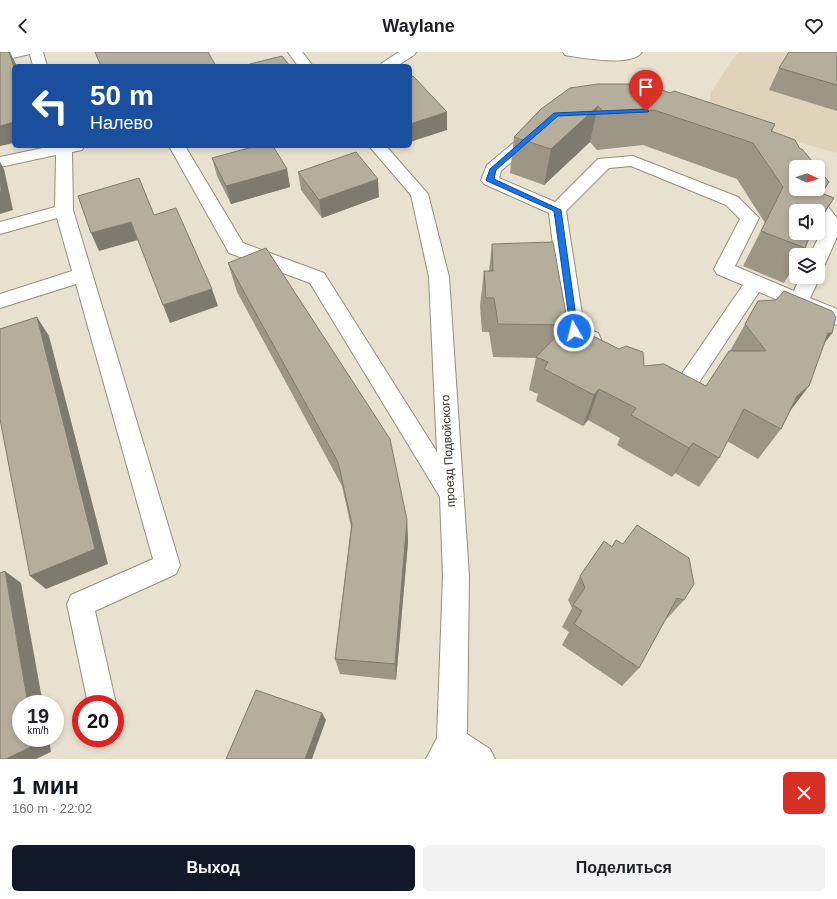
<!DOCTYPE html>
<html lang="ru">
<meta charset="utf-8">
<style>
body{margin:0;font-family:Arial,sans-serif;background:#f2f2f2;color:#202124;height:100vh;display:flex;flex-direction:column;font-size:15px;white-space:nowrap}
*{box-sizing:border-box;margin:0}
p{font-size:13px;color:#757577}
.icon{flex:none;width:22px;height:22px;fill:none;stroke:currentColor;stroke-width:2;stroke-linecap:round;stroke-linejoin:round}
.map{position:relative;height:707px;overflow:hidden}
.panel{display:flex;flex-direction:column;background:#fff;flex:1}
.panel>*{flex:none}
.top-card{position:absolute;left:12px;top:12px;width:400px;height:84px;border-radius:6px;box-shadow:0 2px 6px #0003;background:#1a4fa0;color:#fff;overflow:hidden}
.needle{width:26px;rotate:93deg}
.fabs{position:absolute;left:789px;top:108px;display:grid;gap:8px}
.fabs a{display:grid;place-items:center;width:36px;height:36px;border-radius:6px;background:#fff;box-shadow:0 2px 6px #0003;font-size:20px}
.speed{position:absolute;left:12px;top:643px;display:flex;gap:8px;font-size:20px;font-weight:700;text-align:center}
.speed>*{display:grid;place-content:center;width:52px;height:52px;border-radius:50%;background:#fff;box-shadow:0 2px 6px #0003;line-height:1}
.speed small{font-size:10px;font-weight:400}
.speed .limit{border:6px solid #d22;background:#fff;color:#111}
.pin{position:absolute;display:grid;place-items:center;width:34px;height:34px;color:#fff;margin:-41px -17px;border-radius:50% 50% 50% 0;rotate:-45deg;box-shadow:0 0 4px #0007}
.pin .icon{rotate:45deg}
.me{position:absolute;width:44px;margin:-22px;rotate:352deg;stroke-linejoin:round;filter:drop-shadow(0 0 3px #0008)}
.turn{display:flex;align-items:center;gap:14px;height:84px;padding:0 12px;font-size:18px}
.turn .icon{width:52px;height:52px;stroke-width:2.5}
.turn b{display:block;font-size:28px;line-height:34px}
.round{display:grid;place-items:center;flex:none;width:42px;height:42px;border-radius:6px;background:#f2f2f2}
.summary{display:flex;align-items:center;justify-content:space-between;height:68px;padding:0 12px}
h1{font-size:24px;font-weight:600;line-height:30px;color:#111827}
.button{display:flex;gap:8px;margin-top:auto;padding:8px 12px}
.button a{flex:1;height:46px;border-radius:6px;background:#111827;color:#fff;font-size:16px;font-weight:600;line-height:46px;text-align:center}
.button a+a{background:#f2f2f2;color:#202124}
header{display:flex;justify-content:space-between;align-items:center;height:52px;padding:0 12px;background:#fff;font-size:18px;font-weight:600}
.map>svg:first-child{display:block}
.built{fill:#dfd4bb}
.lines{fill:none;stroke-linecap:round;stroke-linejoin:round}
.minor-casing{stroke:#958e7d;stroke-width:2}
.minor{fill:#fff;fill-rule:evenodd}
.wall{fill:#9d9687}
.shaded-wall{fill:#7f7a6e}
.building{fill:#b6ae9d;stroke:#7f7a6e}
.route{fill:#1a73e8;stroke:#114b97}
.labels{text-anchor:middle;stroke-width:3.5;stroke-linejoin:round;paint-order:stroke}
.street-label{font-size:12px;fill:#36322b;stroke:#fff}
</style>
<header><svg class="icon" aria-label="back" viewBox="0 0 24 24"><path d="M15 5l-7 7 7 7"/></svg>Waylane<svg class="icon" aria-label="heart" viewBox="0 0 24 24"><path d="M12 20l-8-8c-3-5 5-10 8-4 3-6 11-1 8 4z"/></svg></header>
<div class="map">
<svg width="837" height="707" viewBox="0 0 837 707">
<rect width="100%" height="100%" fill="#e9e1cf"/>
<path class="built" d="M739,0h98v101l-98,-27 -30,-20 2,-14 21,-32z"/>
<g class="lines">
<g class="minor-casing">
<path id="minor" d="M3,0h40l4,14h-14l-3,-12 -30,7v-8z
M288,0h14l11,14h-15z
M399,0h17l-2,3 -17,11h-17l2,-3z
M563,0h79c-10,15 -56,6 -72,4l-5,-1z
M535,76l6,2 2,3 -2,3 -40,35 -2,7 56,24 43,-43 35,-3 105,41 21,21 -24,48 59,25 6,-14h18v-3l2,3 -10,21 27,11v16l-78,-33 -67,101 -8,3 -24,-12 -3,-6 3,-6 8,-3 13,6 62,-90 -26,-11 -3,-5 26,-50 -14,-14 -95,-39 -22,2 -43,43 18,116 14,6 3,6 -3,6 -7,2 -24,-11 -3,-5 -15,-118 -65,-29 -3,-4 6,-15 42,-35z
M52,94h32l-2,4 -10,2 1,58 107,355 -4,9 -81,37 21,93 -1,3v-3h-27l-21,-100 4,-9 82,-36 -77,-275 -76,24v-14l72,-23 -15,-53 -57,16v-12l55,-15 1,-52 -56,12v-10z
M169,94h16l58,97 81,30 113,179 -8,-175 -18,-82 -42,-49h17l42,48 21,83 20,299 -2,158 23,15 5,10h-69l11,-21 6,-162 -3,-79 -130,-214 -81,-30z
M796,137h18l23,29v19l-12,27 -7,2v-11h-8l14,-29 -6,-8v-7h-5z"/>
</g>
<use href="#minor" class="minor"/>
</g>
<path class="wall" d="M837,0v59l-68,-21 10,-22z
M654,40l16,1 105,31 -3,8 51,61 11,5 -16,26v-13l-22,22h17l-4,6 -4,9 -4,7h-5v8l-12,20 -41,-17 22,-43 -28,-44 -94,-34 -46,5 -7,-8 -46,43 -34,-12 4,-36 27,-28z
M212,106l75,11 3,18 -59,17 -14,-28z
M298,120l81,25 -57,21 -21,-28z
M492,192l76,81 23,10 53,31 62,20 24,-35 28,-50 74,32 -8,10 -15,43 -18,24 -10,19 -23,30 -31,-18 -8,17 -20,29 -24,-14 -3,4 -55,-32 3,-7 -32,-18 -5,6 -47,-25 2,-7 -9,-4 7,-32 -43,-1 -4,-25h-7l-2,-26 4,-35h5z
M228,211l179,257 1,22 -12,138 -56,-6 -5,-15 16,-132 -9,-41 -105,-194z
M604,489l80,59 -20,22 -25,46 -17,18 -60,-41 7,-13 -7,-5 10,-19 -4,-8 12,-24z"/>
<path class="shaded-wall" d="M9,0h1l7,14h-3v1z
M598,54l-8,36 -46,43 7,-36z
M447,60v18l-37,12v-18z
M14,70v21l-14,3v-20z
M0,110l4,7 9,41 -13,4z
M287,117l3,18 -59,17 -5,-18z
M378,127l1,18 -57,21 -3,-18z
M829,130l-16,29 8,-18z
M834,146l-16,26v-3z
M131,170l7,18 -39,11 -8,-18z
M212,237l6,17 -48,17 -7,-18z
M37,265l12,19 59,228 -62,25 -16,-13z
M828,281h4l-24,33z
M809,334l-24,31 12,-21z
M599,337l-11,31 -5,6 11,-31z
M693,391l-18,30 -3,4 17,-29z
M407,468l1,22 -12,138 -1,-16z
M5,519l16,12 22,121h-15z
M322,661l4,7 -14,39h-7z
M34,686h15l2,14 -15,7h-30z"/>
<path class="building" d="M0,0h9l5,15v55l-14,4z
M95,0h113l8,14h-115z
M789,0h48v33l-58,-17z
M282,4l8,10h-39l-1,-2z
M413,24l34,36 -37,12v-47z
M598,32h36l20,8 3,-4 13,5 4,-2 101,33 -4,7 24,9 5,9h2l15,18h-21v22h22v-21l11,14 -8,11 13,5 -16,23v-10h-22v22h15l-6,15 -44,-17 22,-44 -30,-44 -99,-33 -48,4 -8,-8 -47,43 -37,-12 27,-28 29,-21z
M256,94h17l14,23 -61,17 -14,-28z
M356,100l22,27 -59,21 -21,-28z
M139,126l15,37 22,-7 36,81 -49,16 -32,-83 -40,11 -13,-37z
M0,129l2,11 -2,1z
M553,190l15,83 -70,-1 -4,-26h-8l-2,-27h9l-1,-27z
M266,196l124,191 17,81 -12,144 -60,-5 17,-135 -14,-62 -110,-199z
M784,239l48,20 4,6 -4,16h-4l-19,53 -12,10 -16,33 -37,-20 -25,49 -26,-15 -4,5 -58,-33 5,-7 -37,-19 -5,6 -50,-26 4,-7 -12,-5 37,-38 19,9 -1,7 28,14 7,-3 17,6 1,14 20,-2 42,22 23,-35h37l-21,-27 13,-23 18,-1z
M37,265l58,232 -65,27 -30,-157v-90z
M637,473l52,33 5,26 -10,16 -7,-2 -38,70 -65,-44 8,-13 -9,-6 12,-17 -5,-12 24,-35 8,6 4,-7 7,4z
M5,519l23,133h-7v34h13l1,7 -29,14h-6v-186z
M256,638l66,23 -17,46h-79z"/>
<path class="route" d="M646,57l3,2 -1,1 -90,4 -62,54 -2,9 67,31 17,121 -1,2h-6l-17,-122 -67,-30 -1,-1 4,-11 64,-56z"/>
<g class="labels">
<g class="street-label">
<text transform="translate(448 399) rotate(-93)" y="4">проезд Подвойского</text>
</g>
</g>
</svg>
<div class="fabs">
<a><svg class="needle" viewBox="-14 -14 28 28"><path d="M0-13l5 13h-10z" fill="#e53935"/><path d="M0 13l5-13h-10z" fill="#757577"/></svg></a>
<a><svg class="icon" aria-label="sound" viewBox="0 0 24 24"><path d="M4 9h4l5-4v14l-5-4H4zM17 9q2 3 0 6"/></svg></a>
<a><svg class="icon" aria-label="layers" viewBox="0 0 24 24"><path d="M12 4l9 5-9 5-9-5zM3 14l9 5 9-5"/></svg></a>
</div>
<div class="speed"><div>19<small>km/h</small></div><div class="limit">20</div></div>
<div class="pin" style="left:646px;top:59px;background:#d93025"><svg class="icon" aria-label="arrive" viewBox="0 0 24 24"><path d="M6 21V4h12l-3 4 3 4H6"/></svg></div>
<svg class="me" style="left:574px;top:279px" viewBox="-20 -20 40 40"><circle r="17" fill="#1a73e8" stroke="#fff" stroke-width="3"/><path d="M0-11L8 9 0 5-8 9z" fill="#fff"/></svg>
<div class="top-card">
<div class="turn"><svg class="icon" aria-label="left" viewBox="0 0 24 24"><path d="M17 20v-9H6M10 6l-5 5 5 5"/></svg><div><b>50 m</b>Налево</div></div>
</div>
</div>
<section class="panel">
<div class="summary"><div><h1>1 мин</h1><p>160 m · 22:02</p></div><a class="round" style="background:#d93025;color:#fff"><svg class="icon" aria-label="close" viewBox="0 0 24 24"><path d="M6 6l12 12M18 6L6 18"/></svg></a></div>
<div class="button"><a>Выход</a><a>Поделиться</a></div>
</section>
